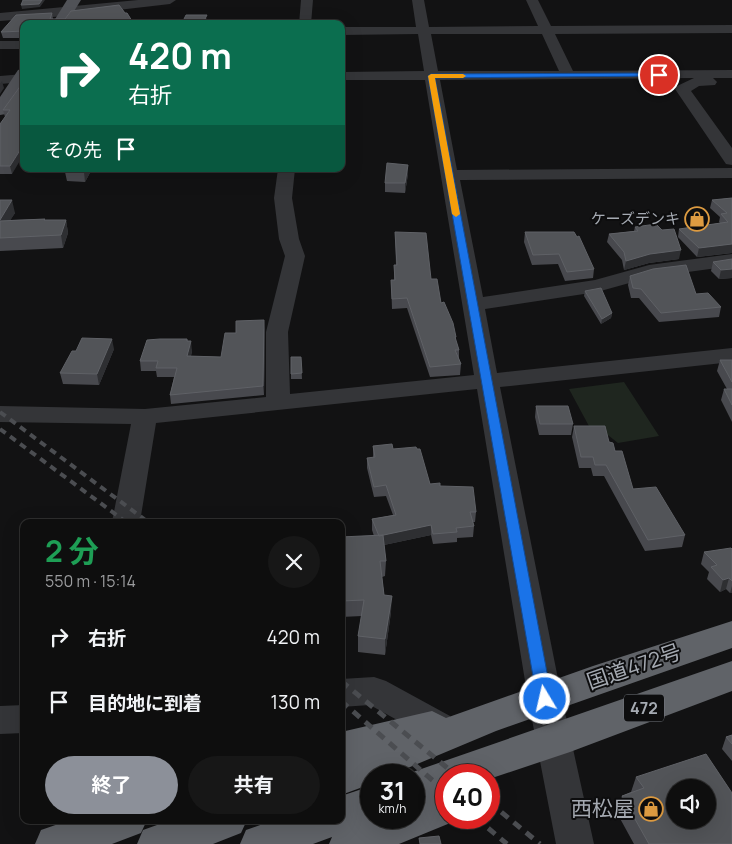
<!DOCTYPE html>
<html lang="ja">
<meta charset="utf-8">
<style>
body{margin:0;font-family:Manrope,"Noto Sans JP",sans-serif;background:#171717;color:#f1f3f6;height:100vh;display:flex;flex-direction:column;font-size:19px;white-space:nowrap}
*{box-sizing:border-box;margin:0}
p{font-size:16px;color:#9b9c9e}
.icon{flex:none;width:28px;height:28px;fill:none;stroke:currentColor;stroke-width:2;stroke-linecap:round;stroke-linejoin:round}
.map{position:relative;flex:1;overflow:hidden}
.side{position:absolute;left:20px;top:519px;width:325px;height:305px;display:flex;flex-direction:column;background:#0e0e0e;border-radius:10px;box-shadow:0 5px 20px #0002,0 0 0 1px #2e2e2e}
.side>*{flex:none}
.hud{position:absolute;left:20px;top:20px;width:325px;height:152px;border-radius:10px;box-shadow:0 5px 20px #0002,0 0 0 1px #2e2e2e;background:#0b6e4f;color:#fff;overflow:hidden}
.buttons{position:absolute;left:666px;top:779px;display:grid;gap:10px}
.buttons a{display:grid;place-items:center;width:50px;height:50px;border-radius:50%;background:#0e0e0e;box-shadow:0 5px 20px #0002,0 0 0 1px #2e2e2e;font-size:25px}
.speed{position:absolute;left:360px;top:764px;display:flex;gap:10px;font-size:25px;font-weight:700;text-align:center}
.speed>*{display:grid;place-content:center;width:65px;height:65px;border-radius:50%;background:#0e0e0e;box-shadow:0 5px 20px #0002,0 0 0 1px #2e2e2e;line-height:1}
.speed small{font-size:12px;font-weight:400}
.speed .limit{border:8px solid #d22;background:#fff;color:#111}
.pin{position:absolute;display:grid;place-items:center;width:42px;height:42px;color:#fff;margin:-21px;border:2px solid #fff;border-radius:50%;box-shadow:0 1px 5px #0007}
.me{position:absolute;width:55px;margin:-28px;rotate:351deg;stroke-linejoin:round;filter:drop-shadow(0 0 4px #0008)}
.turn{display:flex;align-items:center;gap:18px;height:105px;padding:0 25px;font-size:22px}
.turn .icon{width:65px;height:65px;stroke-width:2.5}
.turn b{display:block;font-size:35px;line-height:42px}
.then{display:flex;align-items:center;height:48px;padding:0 25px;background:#0003;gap:10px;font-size:19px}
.round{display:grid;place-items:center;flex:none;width:52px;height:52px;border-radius:26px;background:#171717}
.headline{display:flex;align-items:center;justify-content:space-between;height:85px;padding:0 25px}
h1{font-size:30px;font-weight:700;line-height:38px;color:#1e9e55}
.primary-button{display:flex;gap:10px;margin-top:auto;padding:10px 25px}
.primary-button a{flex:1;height:58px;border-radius:30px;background:#8c9099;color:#fff;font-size:20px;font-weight:700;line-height:58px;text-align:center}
.primary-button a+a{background:#171717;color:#f1f3f6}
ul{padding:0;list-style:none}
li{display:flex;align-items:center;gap:15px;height:65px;padding:0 25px}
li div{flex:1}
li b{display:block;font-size:19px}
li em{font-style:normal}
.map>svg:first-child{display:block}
.green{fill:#1f261f}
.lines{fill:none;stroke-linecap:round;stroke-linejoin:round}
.minor{fill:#343538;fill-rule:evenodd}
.major{fill:#505257;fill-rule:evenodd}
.highway{fill:#606368;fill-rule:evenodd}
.rail-far1{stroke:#4b4d51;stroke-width:4;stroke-dasharray:7 5.5;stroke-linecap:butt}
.rail{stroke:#4b4d51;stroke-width:5;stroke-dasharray:9 7;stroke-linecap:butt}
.wall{fill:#48494e}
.shaded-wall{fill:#2e2f32}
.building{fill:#525458;stroke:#5f6166;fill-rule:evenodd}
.route{fill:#1a73e8;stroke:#114b97}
.slow{fill:#f59e0b}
.labels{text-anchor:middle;stroke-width:4;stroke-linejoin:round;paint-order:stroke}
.far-poi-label{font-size:15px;fill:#a5aab2;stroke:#0d0d0e;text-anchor:end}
.shield{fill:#0d0d0e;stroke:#777b81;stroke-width:1}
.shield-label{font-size:16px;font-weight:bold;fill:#a5aab2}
.near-street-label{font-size:21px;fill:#a5aab2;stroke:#0d0d0e}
.near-poi-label{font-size:21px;fill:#a5aab2;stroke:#0d0d0e;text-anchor:end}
</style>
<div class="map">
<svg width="732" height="844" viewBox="0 0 732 844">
<rect width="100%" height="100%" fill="#121213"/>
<path class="green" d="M624,382l35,54 -41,7 -19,-15h-9l-21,-39z"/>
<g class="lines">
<path class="minor" d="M138,0h38l-6,4 -104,12 -66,5v-8z
M301,0h12l-2,24h-12z
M412,0h12l5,27 109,-1 -12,-26h12l13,26 181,-1v8l-177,1 18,37 159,-1v8h-19l4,4 -2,3 -16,1 -8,5 41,57v17l-6,-1 -51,-75 2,-3 17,-8 -254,2 17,90 275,-2v10l-272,2 23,117 112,-17 54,-15 83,-11v12l-81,11 -54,15 -112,17 12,64 235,-25v14l-232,25 62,312 32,145h-38l-28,-145 -51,-310 -321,34 -16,99h-28l19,-98 -131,-2v-16l145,3 121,-12v-65l19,-76 -6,-17 -5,-41 4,-29h17l-3,29 7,41 6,17 -17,76 2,62 184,-19 -49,-295h-84v-8l83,-1 -6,-37 -77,1v-8h75zM431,34h111l17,37h-121z
M0,41h24v8h-24z
M24,74v8l-24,2v-8z
M374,677l12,4 64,35 5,10 -5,10 -12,5 -12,-5 -56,-31 -29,2v-28z
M24,705v28l-24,1v-28z"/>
<path class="major" d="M67,0h14l-15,24h-14z
M24,68v18l-18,28 -6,1v-18l18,-27z"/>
<path class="highway" d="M732,621v27l-236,83 -105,44h-20v9l-30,11v-63l91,-21 14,7 147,-52z
M732,661v30l-162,61 -81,27v-4h-43v43h15l-1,1 -61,25h-70l3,-7 -19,7h-73l6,-14 28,-10h67v-24l30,-10v32h43v-43h-10z
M70,820h77l-6,13 -29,11h-77l6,-14z
M171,820h76l-6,13 -28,11h-76l6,-14z"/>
<path class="rail-far1" d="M0,412l148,110
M0,429l126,93"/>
<path class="rail" d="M341,681l115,94
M341,701l105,91
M489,802l51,42
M476,818l31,26"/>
</g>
<path class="wall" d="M119,5l6,8h2l7,11h-110v14h-21l-2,-6 15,-17 36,-2 1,6h12l6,-8z
M24,81l-12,93h-12v-50l5,-7 -2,-7z
M92,169l-7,13 -18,-1 -2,-9z
M408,174l-3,19 -20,-1v-9z
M732,198v55l-35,4 -19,-20 1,-8 41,-6 -1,-1 1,-5 -10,-9 2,-8z
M0,200l15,13 -5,7 35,-1v1h21l2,13 -5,15 -63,3z
M635,227l44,32 -30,4 -25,7 -2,-10 -15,-18 2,-8 25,-3z
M395,232l36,47 25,58v4l3,9v9l2,5 -1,11 -30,2 -23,-69 -15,1 -1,-29h3v-15h2z
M525,232l69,37 -1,9 -28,3 -7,-17 -26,1 -8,-23z
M732,259v19l-13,1 -8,-8 2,-9z
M630,276l66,18 25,13 -2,10 -60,5 -20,-24h-8l-3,-13z
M585,291l27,22 -1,5 -10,6 -17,-28z
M265,329l-1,66 -93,9 -1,-9 4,-18h-17l-1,-6h-15l-1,-10 47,-22 5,12 -1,5 30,1 15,-24z
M114,349l-15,36 -36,-1 -3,-11z
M291,357h10l1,22h-11z
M720,360h12v62l-11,-22 3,-11h3l-10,-18z
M536,406l37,18 -2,11h-32l-4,-18z
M574,426l35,16 6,9 18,38 52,46 -3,12 -37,4 -41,-75h-11l-2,-8h-12l-7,-31z
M373,446l20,3 37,35 10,2 36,26 -1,10h-2l1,4 -1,11 -16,1v4l-24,2 -2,-9 -47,10 2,16 -1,15 -3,1 2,18 7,17 -6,43 -27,-3v-16l4,-20 -21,1v-80l33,-1 -2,-6v-11l21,-4 -7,-19 -12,1 -7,-29v-10h6z
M732,549v44h-2l-4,-4 -6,3 -13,-13 2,-7 -8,-8 3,-12z
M732,735v26l-10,-12 4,-12z
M636,777l96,67h-98l-17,-31 5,-17 9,-4z"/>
<path class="shaded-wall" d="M42,0h3l-5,7 -18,2 -1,-4z
M2,81l2,7 -4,6v-10z
M24,144v10l-12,20 -2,-8z
M408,165v9l-3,19v-10z
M86,169h6l-7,13 -1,-10z
M12,200l3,13 -13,21 -2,-14z
M66,220l2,13 -5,15 -2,-13z
M732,244v9l-35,4 2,-9z
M681,250l-2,9 -30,4 -25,7 2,-9 24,-7z
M732,269v9l-13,1 2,-9z
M612,313l-1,5 -10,6 1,-5z
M264,320l1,9 -1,66 -1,-9z
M112,339l2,10 -15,36 -2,-11z
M191,341l1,10 -4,15 -1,-10z
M431,525v10l-52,11v-10z
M729,578l-3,11 -6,3 3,-12z
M732,586v7h-2z
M392,596l-1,16 -6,43v-16z"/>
<path class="building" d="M23,0h19l-3,4 -18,1z
M119,5l6,8h2l7,11h-110v7l-23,1 15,-17 36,-2 -2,6h15l6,-8z
M186,15h21l-2,4 5,1 -1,4h-32l2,-3h4z
M24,81v63l-14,22h-10v-42l10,-14h-7z
M387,163l21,2 -3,18h-20z
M67,169h19l-2,3h-19z
M732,198v46l-33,4 -20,-19 49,-7 -7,-8 6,-1 -15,-13z
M0,200h12l-12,20z
M45,219l-1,1h22l-5,15 -61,3v-17z
M656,224l6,6 12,-1 7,21 -31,4 -24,7 -2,-9 -15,-18 29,-3 -3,-4z
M395,232l31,1 5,46h6l4,24 3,-1 9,21 3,14h-1l4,13h-4l6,14 -31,3 -23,-69 -15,1 -1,-19h4l-1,-15h3z
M525,232h49l3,5 2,-1 15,33 -27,3 -8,-18 -26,1z
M732,259v10l-11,1 -8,-8z
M686,265l10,29 12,-1 13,14 -60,6 -20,-24 -8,-1 -3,-12 23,-7z
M601,288l11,25 -10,6 -17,-28z
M264,320l-1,66 -93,9 7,-27h-21l2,-7h-18l7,-21 13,-1h27v2h4l-4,15 34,1 4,-24h11v-12z
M82,338l30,1 -15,35 -37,-1 12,-22h4z
M291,357h10l1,16 -11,1z
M720,360h12v22z
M724,389h8v16z
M536,406h32l5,18h-33z
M574,426h31l4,16 4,1 2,8h7l11,38 23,-2 29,48 -37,5 -42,-75h-11l-2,-8h-12z
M392,444l1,5 23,-2 1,2h3l10,35 10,-1v3l33,1 3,25h-6l4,14 -18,2 1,4 -24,2 -2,-9 -52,11 -7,-17 24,-4 -10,-30 -12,2 -7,-29 8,-1 -2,-11z
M383,535l3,26h-6l4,34 8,1 -7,43 -27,-3 6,-36 -23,1v-64z
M731,548l1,1v32l-3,-3 -6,2 -12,-13 6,-2 -13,-13z
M732,735v9l-6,-7z
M706,754l26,39v51h-83l-27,-48 22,-8 -8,-11zM675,788h33v32h-33z
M439,836l2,8h-21l-1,-6z"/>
<path class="route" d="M659,73h2v3l-226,2 117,621 -2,5 -5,1 -6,-1 -2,-5 -109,-623 3,-2z"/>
<path class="slow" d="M431,74h32l3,2 -3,2h-28l25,136 -4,3 -4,-3 -24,-138z"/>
<defs>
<g id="shop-ring" transform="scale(1.25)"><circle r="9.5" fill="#0d0d0e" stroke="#dd9b41" stroke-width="1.5"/><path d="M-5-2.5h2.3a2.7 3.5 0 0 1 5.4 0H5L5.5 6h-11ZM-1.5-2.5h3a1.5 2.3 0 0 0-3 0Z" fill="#dd9b41"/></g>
</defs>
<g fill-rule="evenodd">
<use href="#shop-ring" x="697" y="219"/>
<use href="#shop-ring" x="651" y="809"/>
</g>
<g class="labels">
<g class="far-poi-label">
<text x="680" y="224">ケーズデンキ</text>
</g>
<rect class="shield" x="624" y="694.5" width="40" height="27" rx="4"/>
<g class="shield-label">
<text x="644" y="714">472</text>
</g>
<g class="near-street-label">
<text transform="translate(634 667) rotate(-19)" y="7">国道472号</text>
</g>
<g class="near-poi-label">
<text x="634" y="816">西松屋</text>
</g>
</g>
</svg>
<div class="buttons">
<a><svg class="icon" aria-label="sound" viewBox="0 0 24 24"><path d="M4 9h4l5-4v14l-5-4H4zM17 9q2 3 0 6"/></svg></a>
</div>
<div class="speed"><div>31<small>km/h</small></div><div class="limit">40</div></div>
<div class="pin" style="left:659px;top:75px;background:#d93025"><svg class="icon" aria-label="arrive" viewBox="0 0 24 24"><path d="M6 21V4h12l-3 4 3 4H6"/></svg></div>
<svg class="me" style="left:545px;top:699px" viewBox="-20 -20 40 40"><circle r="17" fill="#1a73e8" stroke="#fff" stroke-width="3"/><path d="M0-11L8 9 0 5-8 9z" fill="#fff"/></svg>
<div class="hud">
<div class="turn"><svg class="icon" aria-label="right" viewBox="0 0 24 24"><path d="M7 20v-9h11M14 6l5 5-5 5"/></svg><div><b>420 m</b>右折</div></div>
<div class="then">その先<svg class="icon" aria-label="arrive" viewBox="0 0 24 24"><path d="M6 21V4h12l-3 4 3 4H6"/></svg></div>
</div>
<section class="side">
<div class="headline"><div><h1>2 分</h1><p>550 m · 15:14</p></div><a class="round"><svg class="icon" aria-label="close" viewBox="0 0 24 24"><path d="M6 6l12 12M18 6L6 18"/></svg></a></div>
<ul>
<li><svg class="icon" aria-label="right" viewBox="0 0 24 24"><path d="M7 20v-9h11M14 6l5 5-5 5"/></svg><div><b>右折</b></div><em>420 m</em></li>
<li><svg class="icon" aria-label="arrive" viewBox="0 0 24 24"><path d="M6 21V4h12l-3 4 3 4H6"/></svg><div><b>目的地に到着</b></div><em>130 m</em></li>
</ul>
<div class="primary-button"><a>終了</a><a>共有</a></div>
</section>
</div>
